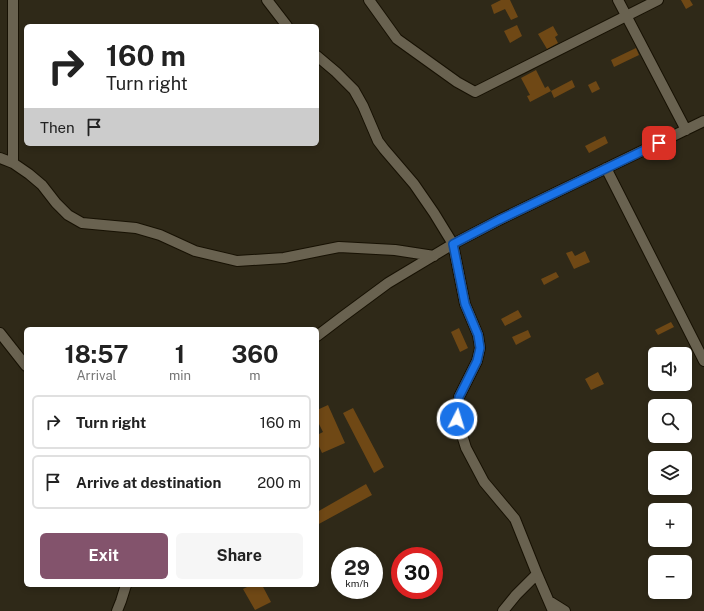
<!DOCTYPE html>
<meta charset="utf-8">
<style>
body{margin:0;font-family:"Public Sans",sans-serif;background:#f6f6f6;color:#222;height:100vh;display:flex;flex-direction:column;font-size:15px;white-space:nowrap}
*{box-sizing:border-box;margin:0}
p{font-size:13px;color:#767676}
.icon{flex:none;width:22px;height:22px;fill:none;stroke:currentColor;stroke-width:2;stroke-linecap:round;stroke-linejoin:round}
.map{position:relative;flex:1;overflow:hidden}
.sheet{position:absolute;left:24px;top:327px;width:295px;height:260px;display:flex;flex-direction:column;background:#fff;border-radius:6px;box-shadow:0 2px 6px #0003}
.sheet>*{flex:none}
.hud{position:absolute;left:24px;top:24px;width:295px;height:122px;border-radius:6px;box-shadow:0 2px 6px #0003;background:#fff;color:#222;overflow:hidden}
.buttons{position:absolute;left:648px;top:347px;display:grid;gap:8px}
.buttons a{display:grid;place-items:center;width:44px;height:44px;border-radius:6px;background:#fff;box-shadow:0 2px 6px #0003;font-size:20px}
.speed{position:absolute;left:331px;top:547px;display:flex;gap:8px;font-size:20px;font-weight:700;text-align:center}
.speed>*{display:grid;place-content:center;width:52px;height:52px;border-radius:50%;background:#fff;box-shadow:0 2px 6px #0003;line-height:1}
.speed small{font-size:10px;font-weight:400}
.speed .limit{border:6px solid #d22;background:#fff;color:#111}
.pin{position:absolute;display:grid;place-items:center;width:34px;height:34px;color:#fff;margin:-17px;border-radius:8px;box-shadow:0 2px 6px #0006}
.me{position:absolute;width:44px;margin:-22px;rotate:5deg;stroke-linejoin:round;filter:drop-shadow(0 0 3px #0008)}
.turn{display:flex;align-items:center;gap:14px;height:84px;padding:0 16px;font-size:18px}
.turn .icon{width:52px;height:52px;stroke-width:2.5}
.turn b{display:block;font-size:28px;line-height:34px}
.then{display:flex;align-items:center;height:38px;padding:0 16px;background:#0003;gap:8px;font-size:15px}
.eta{display:flex;justify-content:space-evenly;align-items:center;height:68px;text-align:center}
.eta b{font-size:24px;font-weight:700;line-height:28px}
.action{display:flex;gap:8px;margin-top:auto;padding:8px 16px}
.action a{flex:1;height:46px;border-radius:6px;background:#83536c;color:#fff;font-size:16px;font-weight:700;line-height:46px;text-align:center}
.action a+a{background:#f6f6f6;color:#222}
ul{padding:0;list-style:none}
li{display:flex;align-items:center;gap:12px;height:54px;margin:0 8px 6px;padding:0 8px;border:2px solid #e0e0e0;border-radius:6px}
li div{flex:1}
li b{display:block;font-size:15px}
li em{font-style:normal}
.map>svg:first-child{display:block}
.building{fill:#6f4815}
.lines{fill:none;stroke-linecap:round;stroke-linejoin:round}
.minor-casing{stroke:#171103;stroke-width:12}
.minor{stroke:#696250;stroke-width:10}
.route-casing{stroke:#114b97;stroke-width:10}
.route{stroke:#1a73e8;stroke-width:7}
</style>
<div class="map">
<svg width="704" height="611" viewBox="0 0 704 611">
<rect width="100%" height="100%" fill="#2f2918"/>
<path class="building" d="M501,0h9l8,17 -7,3 -6,-11 -11,5 -3,-9z
M681,0h9l3,5 -7,4z
M517,25l5,11 -12,7 -6,-12z
M553,26l5,9 -3,2 3,6 -11,6 -9,-15z
M636,48l3,7 -25,12 -3,-7z
M536,70l9,18 3,-2 3,5 -21,11 -3,-6 3,-1 -9,-17z
M572,80l3,7 -21,11 -3,-7z
M596,81l4,8 -8,4 -4,-8z
M605,136l3,7 -19,10 -4,-7z
M572,251l3,5 10,-5 5,11 -16,7 -8,-16z
M556,272l3,5 -15,8 -3,-6z
M518,310l4,7 -17,9 -4,-7z
M671,322l3,5 -16,8 -3,-5z
M459,328l9,20 -8,4 -9,-20z
M528,330l3,7 -15,8 -4,-8z
M598,372l6,12 -13,6 -6,-11z
M328,405l17,38 -23,10 -5,-11v-7l6,-3 -6,-12v-10z
M353,408l31,59 -10,6 -31,-60z
M366,484l6,11 -55,30v-13z
M251,585h11l9,17 -16,8 -12,-21z"/>
<g class="lines">
<g class="minor-casing">
<path id="minor" d="M13,0v163
M267,0l20,26
M369,0l28,39 60,43 18,10 183,-92
M618,0l68,130
M317,56l19,16 18,18 9,16 15,35 6,8 30,35 20,29 19,31 12,60 13,31 2,13 -3,13 -18,36 -2,22 9,29 18,34 31,37 22,55 16,37
M0,158l13,5 16,11 13,11 14,18 12,12 14,8 54,5 24,7 35,16 42,10 47,-3 55,-11 56,3 39,6
M606,168l98,193
M0,333l26,33
M317,336l25,-19 46,-34 65,-39 46,-24 205,-99
M549,601l16,10
M117,611l4,-10 5,-16
M503,611l13,-16 21,-21"/>
</g>
<use href="#minor" class="minor"/>
</g>
<g class="lines">
<g class="route-casing">
<path id="route" d="M457,419l2,-22 18,-36 3,-13 -2,-13 -13,-31 -12,-60 46,-24 160,-77"/>
</g>
<use href="#route" class="route"/>
</g>
</svg>
<div class="buttons">
<a><svg class="icon" aria-label="sound" viewBox="0 0 24 24"><path d="M4 9h4l5-4v14l-5-4H4zM17 9q2 3 0 6"/></svg></a>
<a><svg class="icon" aria-label="search" viewBox="0 0 24 24"><circle cx="10" cy="10" r="6"/><path d="M15 15l6 6"/></svg></a>
<a><svg class="icon" aria-label="layers" viewBox="0 0 24 24"><path d="M12 4l9 5-9 5-9-5zM3 14l9 5 9-5"/></svg></a>
<a>+</a>
<a>−</a>
</div>
<div class="speed"><div>29<small>km/h</small></div><div class="limit">30</div></div>
<div class="pin" style="left:659px;top:143px;background:#d93025"><svg class="icon" aria-label="arrive" viewBox="0 0 24 24"><path d="M6 21V4h12l-3 4 3 4H6"/></svg></div>
<svg class="me" style="left:457px;top:419px" viewBox="-20 -20 40 40"><circle r="17" fill="#1a73e8" stroke="#fff" stroke-width="3"/><path d="M0-11L8 9 0 5-8 9z" fill="#fff"/></svg>
<div class="hud">
<div class="turn"><svg class="icon" aria-label="right" viewBox="0 0 24 24"><path d="M7 20v-9h11M14 6l5 5-5 5"/></svg><div><b>160 m</b>Turn right</div></div>
<div class="then">Then<svg class="icon" aria-label="arrive" viewBox="0 0 24 24"><path d="M6 21V4h12l-3 4 3 4H6"/></svg></div>
</div>
<section class="sheet">
<div class="eta">
<div><b>18:57</b><p>Arrival</p></div>
<div><b>1</b><p>min</p></div>
<div><b>360</b><p>m</p></div>
</div>
<ul>
<li><svg class="icon" aria-label="right" viewBox="0 0 24 24"><path d="M7 20v-9h11M14 6l5 5-5 5"/></svg><div><b>Turn right</b></div><em>160 m</em></li>
<li><svg class="icon" aria-label="arrive" viewBox="0 0 24 24"><path d="M6 21V4h12l-3 4 3 4H6"/></svg><div><b>Arrive at destination</b></div><em>200 m</em></li>
</ul>
<div class="action"><a>Exit</a><a>Share</a></div>
</section>
</div>
